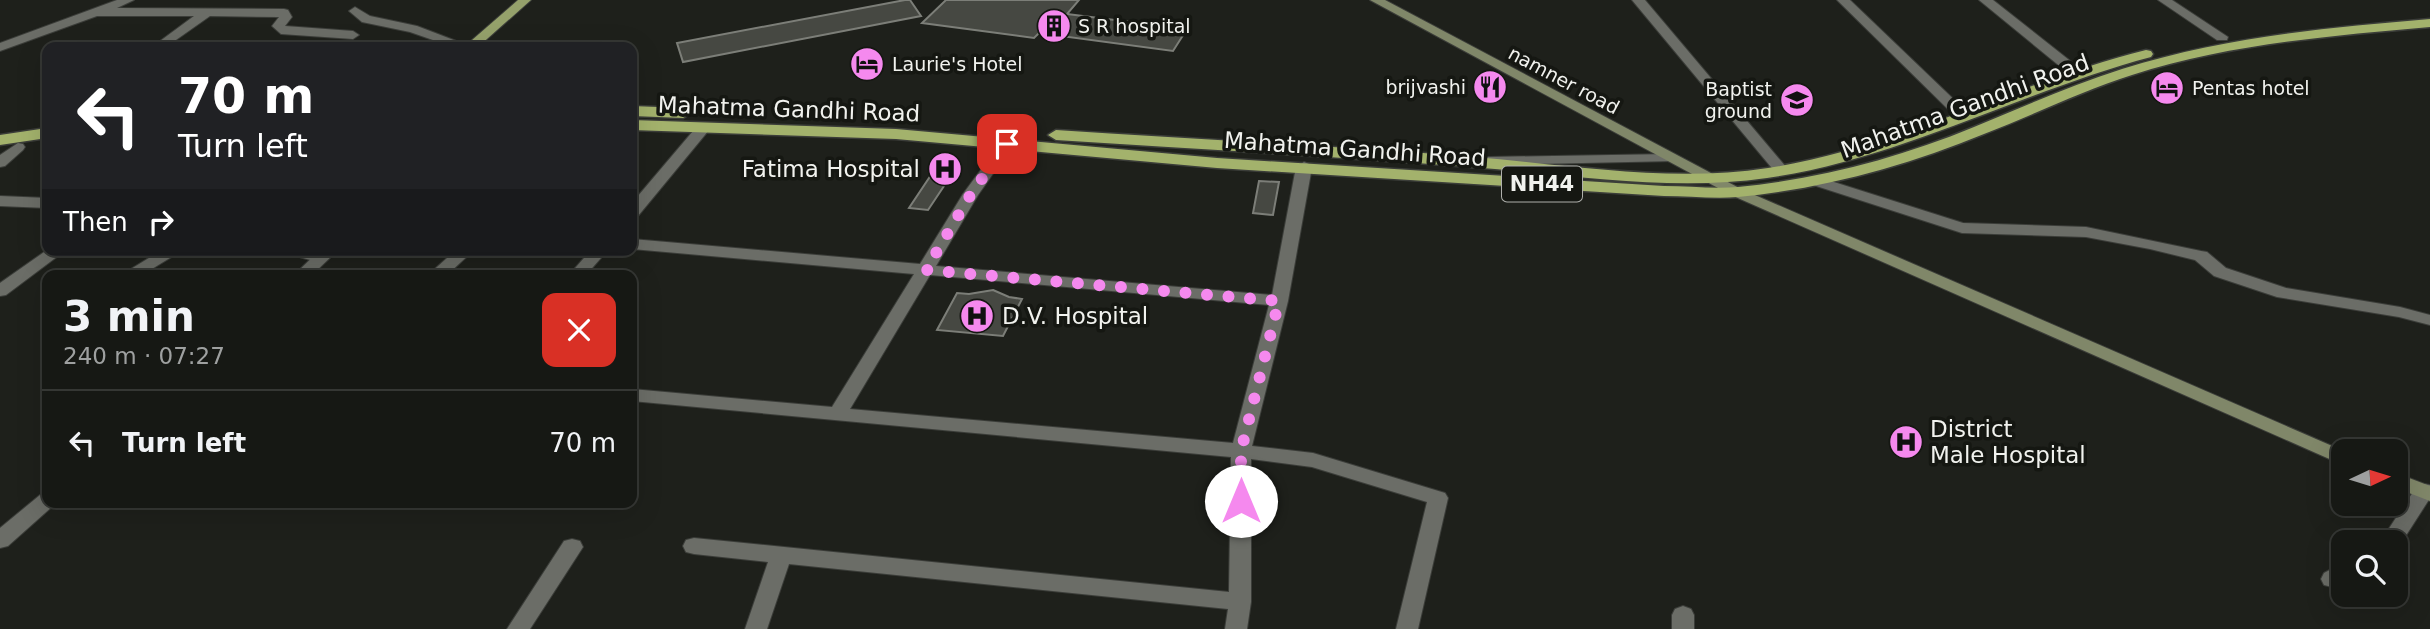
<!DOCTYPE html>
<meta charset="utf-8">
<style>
body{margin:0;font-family:"DejaVu Sans",sans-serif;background:#232522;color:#f1f3f6;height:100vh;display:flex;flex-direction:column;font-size:26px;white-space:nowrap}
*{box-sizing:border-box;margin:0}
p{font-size:23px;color:#9ea0a0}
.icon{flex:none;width:38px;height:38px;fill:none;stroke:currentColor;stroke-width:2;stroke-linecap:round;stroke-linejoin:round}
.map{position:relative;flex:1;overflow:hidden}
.drawer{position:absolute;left:42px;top:270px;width:595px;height:238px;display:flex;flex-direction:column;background:#161814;border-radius:14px;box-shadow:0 7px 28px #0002,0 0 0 2px #353734}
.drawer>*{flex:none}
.banner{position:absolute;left:42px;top:42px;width:595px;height:214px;border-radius:14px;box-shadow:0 7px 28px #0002,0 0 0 2px #353734;background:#202124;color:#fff;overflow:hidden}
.needle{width:46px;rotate:86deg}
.tools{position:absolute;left:2331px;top:439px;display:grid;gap:14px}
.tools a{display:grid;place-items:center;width:77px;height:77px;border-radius:14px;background:#161814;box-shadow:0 7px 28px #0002,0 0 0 2px #353734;font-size:35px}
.pin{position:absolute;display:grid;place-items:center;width:60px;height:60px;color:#fff;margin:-30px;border-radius:14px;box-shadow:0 4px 10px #0006}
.me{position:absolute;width:77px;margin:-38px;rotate:0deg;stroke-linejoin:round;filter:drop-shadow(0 0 5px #0008)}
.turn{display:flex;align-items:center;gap:24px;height:147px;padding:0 21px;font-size:32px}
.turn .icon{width:91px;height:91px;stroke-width:2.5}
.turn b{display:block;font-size:49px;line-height:60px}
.then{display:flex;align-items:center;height:66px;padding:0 21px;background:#0003;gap:14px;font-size:26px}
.round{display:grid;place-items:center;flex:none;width:74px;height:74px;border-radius:14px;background:#232522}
.head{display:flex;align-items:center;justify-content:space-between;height:119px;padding:0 21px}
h1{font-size:42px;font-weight:800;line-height:52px}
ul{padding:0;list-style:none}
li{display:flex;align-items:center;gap:21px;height:105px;padding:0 21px;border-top:2px solid #353734}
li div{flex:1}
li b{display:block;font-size:26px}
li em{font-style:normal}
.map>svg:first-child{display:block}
.building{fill:#464842;stroke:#7c7e78;stroke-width:2}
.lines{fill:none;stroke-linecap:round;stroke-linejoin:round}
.minor-casing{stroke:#3b3d39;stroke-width:2}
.tertiary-casing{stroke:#3b3d39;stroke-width:2}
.secondary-casing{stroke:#3b3d39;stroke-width:2}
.primary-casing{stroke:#3b3d39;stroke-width:2}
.trunk-casing{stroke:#3b3d39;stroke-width:3}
.minor{fill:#6b6d67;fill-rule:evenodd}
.tertiary{fill:#6b6d67;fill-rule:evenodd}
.secondary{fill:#808769;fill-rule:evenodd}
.primary{fill:#95a16b;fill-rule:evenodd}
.trunk{fill:#a3b26c;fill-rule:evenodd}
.route{stroke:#f589ee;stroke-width:12;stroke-dasharray:0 21.6}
.labels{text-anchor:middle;stroke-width:7;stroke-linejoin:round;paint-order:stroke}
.far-poi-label{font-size:19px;fill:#f1f2ee;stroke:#151712;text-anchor:start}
.far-street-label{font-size:19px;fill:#f1f2ee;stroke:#151712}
.shield{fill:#151712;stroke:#afb0ac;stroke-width:2}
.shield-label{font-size:21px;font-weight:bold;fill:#f1f2ee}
.street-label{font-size:23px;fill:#f1f2ee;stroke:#151712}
.poi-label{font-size:23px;fill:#f1f2ee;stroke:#151712;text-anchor:start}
</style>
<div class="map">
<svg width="2430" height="629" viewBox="0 0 2430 629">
<rect width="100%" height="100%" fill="#1e201b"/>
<path class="building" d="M905,0h5l11,16 -238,46 -6,-19z
M946,0h133l-12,14 120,15 -14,22 -134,-18 -5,5 -112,-15z
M939,163l19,2 -30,45 -19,-2z
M1259,181l20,1 -6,33 -20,-2z
M993,290l16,7 13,2 -19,37 -66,-6 20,-37 12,1z"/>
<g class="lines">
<g class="minor-casing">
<path id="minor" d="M117,0h17l-17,8 167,1 4,1 4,7 -7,9 68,5 6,4 -6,4 -72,-5 -9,-8 7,-9 -69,-1 -44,31h-14l42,-31h-97l-97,35v-8z
M1632,0h13l141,167 3,3 -3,3h-10z
M1837,0h13l118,113v6h-10z
M1979,0h14l90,71v6h-10z
M2158,0h14l56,37 -1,3h-10z
M355,7l15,9 47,10 55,21h-19l-43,-15 -48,-10 -13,-11z
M704,123l5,1 2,3 -2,3 -71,86 -6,2v-15l67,-79z
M1007,140l7,4 -36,51 -42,71 336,29 24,-128 8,-5 5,2 3,3 -24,134 -36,145 61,7 132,40 3,5 -30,131h-22l31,-127 -115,-35 -61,-8v143l-4,27h-22l3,-20 -439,-45 -22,65h-22l23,-67 -74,-8 -8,-2 -3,-6 3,-6 8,-2 535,54 2,-135 -599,-56v-12l200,18 82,-133 -282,-25v-10l288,25 43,-70 39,-53zM930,275l339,30 -36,138 -383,-34z
M18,143l5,1 2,3 -2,3 -18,16 -5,1v-12z
M1670,154l5,1 2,3 -2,3 -187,4 -7,-4 7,-4z
M1815,176l148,47 123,4 115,24 6,1 19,16 60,20 114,19 30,8v10l-31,-8 -122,-20 -63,-21 -19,-16 -45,-11 -64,-12 -124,-4 -152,-49 -3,-3 3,-3z
M0,196l47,2v10l-47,-2z
M47,250h19l-60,45 -6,1v-13z
M162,250h21l-41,25h-21z
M283,250h28l16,4 2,4 -8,5 -36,-10z
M456,250h18l-27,25h-19z
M591,250h17l-22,25h-17z
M2424,484l6,1v13l-32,50 -2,-6h-16l37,-56z
M572,539l8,2 3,6 -53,82h-23l57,-88z
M2343,563v19l-11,5 -8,-2 -3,-6 3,-6z
M1683,606l8,3 3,6v14h-22v-14l3,-6z"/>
</g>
<g class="tertiary-casing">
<path id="tertiary" d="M320,250h18l-26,25h-18z
M47,493v9h9l-2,3 -46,41 -8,2v-20l40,-33z"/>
</g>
<g class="secondary-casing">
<path id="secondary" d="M1370,0h15l356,189 605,263h-3v13l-612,-270z
M2396,473l34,13v15l-34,-13z"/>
</g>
<g class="primary-casing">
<path id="primary" d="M518,0h13l-53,47h-14z"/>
</g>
<g class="trunk-casing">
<path id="trunk" d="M2430,19v8c-101,9 -201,17 -298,48 -51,16 -98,40 -148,59 -78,32 -162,55 -246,63 -24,2 -50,-1 -74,-1l-447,-28 -321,-29 -264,-9v-10l264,9 321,29 447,28c24,0 50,3 74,1 81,-8 161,-29 236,-60 49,-20 97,-42 148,-58 103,-32 202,-41 308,-50z
M2146,50l5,1 2,3 -2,3c-128,34 -254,103 -384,121 -99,14 -199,-4 -297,-11 -138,-11 -276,-18 -414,-27l-8,-5 8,-5c139,9 279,16 418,27 97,8 197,26 294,11 131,-20 250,-86 378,-118z
M632,106l51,2 8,5 -8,5 -51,-2z
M47,128v10l-47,7v-10z"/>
</g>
<use href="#minor" class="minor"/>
<use href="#tertiary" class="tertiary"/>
<use href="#secondary" class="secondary"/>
<use href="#primary" class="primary"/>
<use href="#trunk" class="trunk"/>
</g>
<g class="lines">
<path class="route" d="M1007,144l-36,50 -45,76 353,31 -38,150v50"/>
</g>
<defs>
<g id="building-disc" transform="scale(1.75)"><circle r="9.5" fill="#f589ee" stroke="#151712"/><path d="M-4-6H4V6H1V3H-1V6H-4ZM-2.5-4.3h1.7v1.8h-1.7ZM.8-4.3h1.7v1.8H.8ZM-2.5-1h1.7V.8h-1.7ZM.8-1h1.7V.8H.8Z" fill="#111"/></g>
<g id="hotel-disc" transform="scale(1.75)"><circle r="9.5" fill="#f589ee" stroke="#151712"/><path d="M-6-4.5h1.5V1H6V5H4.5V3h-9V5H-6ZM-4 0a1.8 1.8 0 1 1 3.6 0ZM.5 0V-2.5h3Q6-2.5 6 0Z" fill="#111"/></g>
<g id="restaurant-disc" transform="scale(1.75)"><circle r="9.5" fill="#f589ee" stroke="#151712"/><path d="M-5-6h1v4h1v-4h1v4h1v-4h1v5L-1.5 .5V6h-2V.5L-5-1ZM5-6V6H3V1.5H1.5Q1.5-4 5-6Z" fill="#111"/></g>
<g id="school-disc" transform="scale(1.75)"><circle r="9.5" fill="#f589ee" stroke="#151712"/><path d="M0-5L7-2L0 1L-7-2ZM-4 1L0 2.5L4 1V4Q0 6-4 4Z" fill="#111"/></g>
<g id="hospital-disc" transform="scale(1.75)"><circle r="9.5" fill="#f589ee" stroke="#151712"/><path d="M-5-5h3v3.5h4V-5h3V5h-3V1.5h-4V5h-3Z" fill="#111"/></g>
</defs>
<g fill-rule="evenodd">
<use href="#building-disc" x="1054" y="26"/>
<use href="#hotel-disc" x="867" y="64"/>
<use href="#restaurant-disc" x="1490" y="87"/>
<use href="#hotel-disc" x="2167" y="88"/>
<use href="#school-disc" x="1797" y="100"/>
<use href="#hospital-disc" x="945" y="169"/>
<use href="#hospital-disc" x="977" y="316"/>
<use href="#hospital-disc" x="1906" y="442"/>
</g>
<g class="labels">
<g class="far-poi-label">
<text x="1078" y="33">S R hospital</text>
<text x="892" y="71">Laurie's Hotel</text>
<text x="1466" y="94" text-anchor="end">brijvashi</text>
<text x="2192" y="95">Pentas hotel</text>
<text x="1772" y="96" text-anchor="end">Baptist<tspan x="1772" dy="22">ground</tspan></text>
</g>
<g class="far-street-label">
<text transform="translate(1564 80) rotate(28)" y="7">namner road</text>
</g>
<rect class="shield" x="1502" y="166.5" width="80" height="35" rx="5"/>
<g class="shield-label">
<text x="1542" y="191">NH44</text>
</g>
<g class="street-label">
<text transform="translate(1965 106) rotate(-20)" y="8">Mahatma Gandhi Road</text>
<text transform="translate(789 109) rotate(2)" y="8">Mahatma Gandhi Road</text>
<text transform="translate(1355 149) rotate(4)" y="8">Mahatma Gandhi Road</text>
</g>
<g class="poi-label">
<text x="920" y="177" text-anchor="end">Fatima Hospital</text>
<text x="1002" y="324">D.V. Hospital</text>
<text x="1930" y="437">District<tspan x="1930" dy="26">Male Hospital</tspan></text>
</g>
</g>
</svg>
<div class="tools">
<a><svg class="needle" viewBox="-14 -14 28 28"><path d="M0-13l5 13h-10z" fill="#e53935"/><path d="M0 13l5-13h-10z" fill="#9ea0a0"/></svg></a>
<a><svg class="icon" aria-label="search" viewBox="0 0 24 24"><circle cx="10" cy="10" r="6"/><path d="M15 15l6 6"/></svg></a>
</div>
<div class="pin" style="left:1007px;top:144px;background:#d93025"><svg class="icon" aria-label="arrive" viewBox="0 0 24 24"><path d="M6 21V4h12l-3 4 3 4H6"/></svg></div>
<svg class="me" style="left:1241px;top:501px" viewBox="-20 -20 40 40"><circle r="19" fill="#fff"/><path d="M0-13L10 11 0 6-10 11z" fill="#f589ee"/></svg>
<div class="banner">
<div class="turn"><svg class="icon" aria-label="left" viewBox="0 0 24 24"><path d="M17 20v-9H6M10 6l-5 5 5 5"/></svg><div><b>70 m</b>Turn left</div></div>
<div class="then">Then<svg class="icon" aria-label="right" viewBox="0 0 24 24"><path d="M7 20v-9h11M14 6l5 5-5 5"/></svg></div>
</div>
<section class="drawer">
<div class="head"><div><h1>3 min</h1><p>240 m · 07:27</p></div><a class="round" style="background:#d93025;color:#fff"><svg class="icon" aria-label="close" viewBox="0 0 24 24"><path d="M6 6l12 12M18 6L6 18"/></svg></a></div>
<ul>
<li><svg class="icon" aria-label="left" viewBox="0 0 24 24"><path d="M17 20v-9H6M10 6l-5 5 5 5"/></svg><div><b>Turn left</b></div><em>70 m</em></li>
</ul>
</section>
</div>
